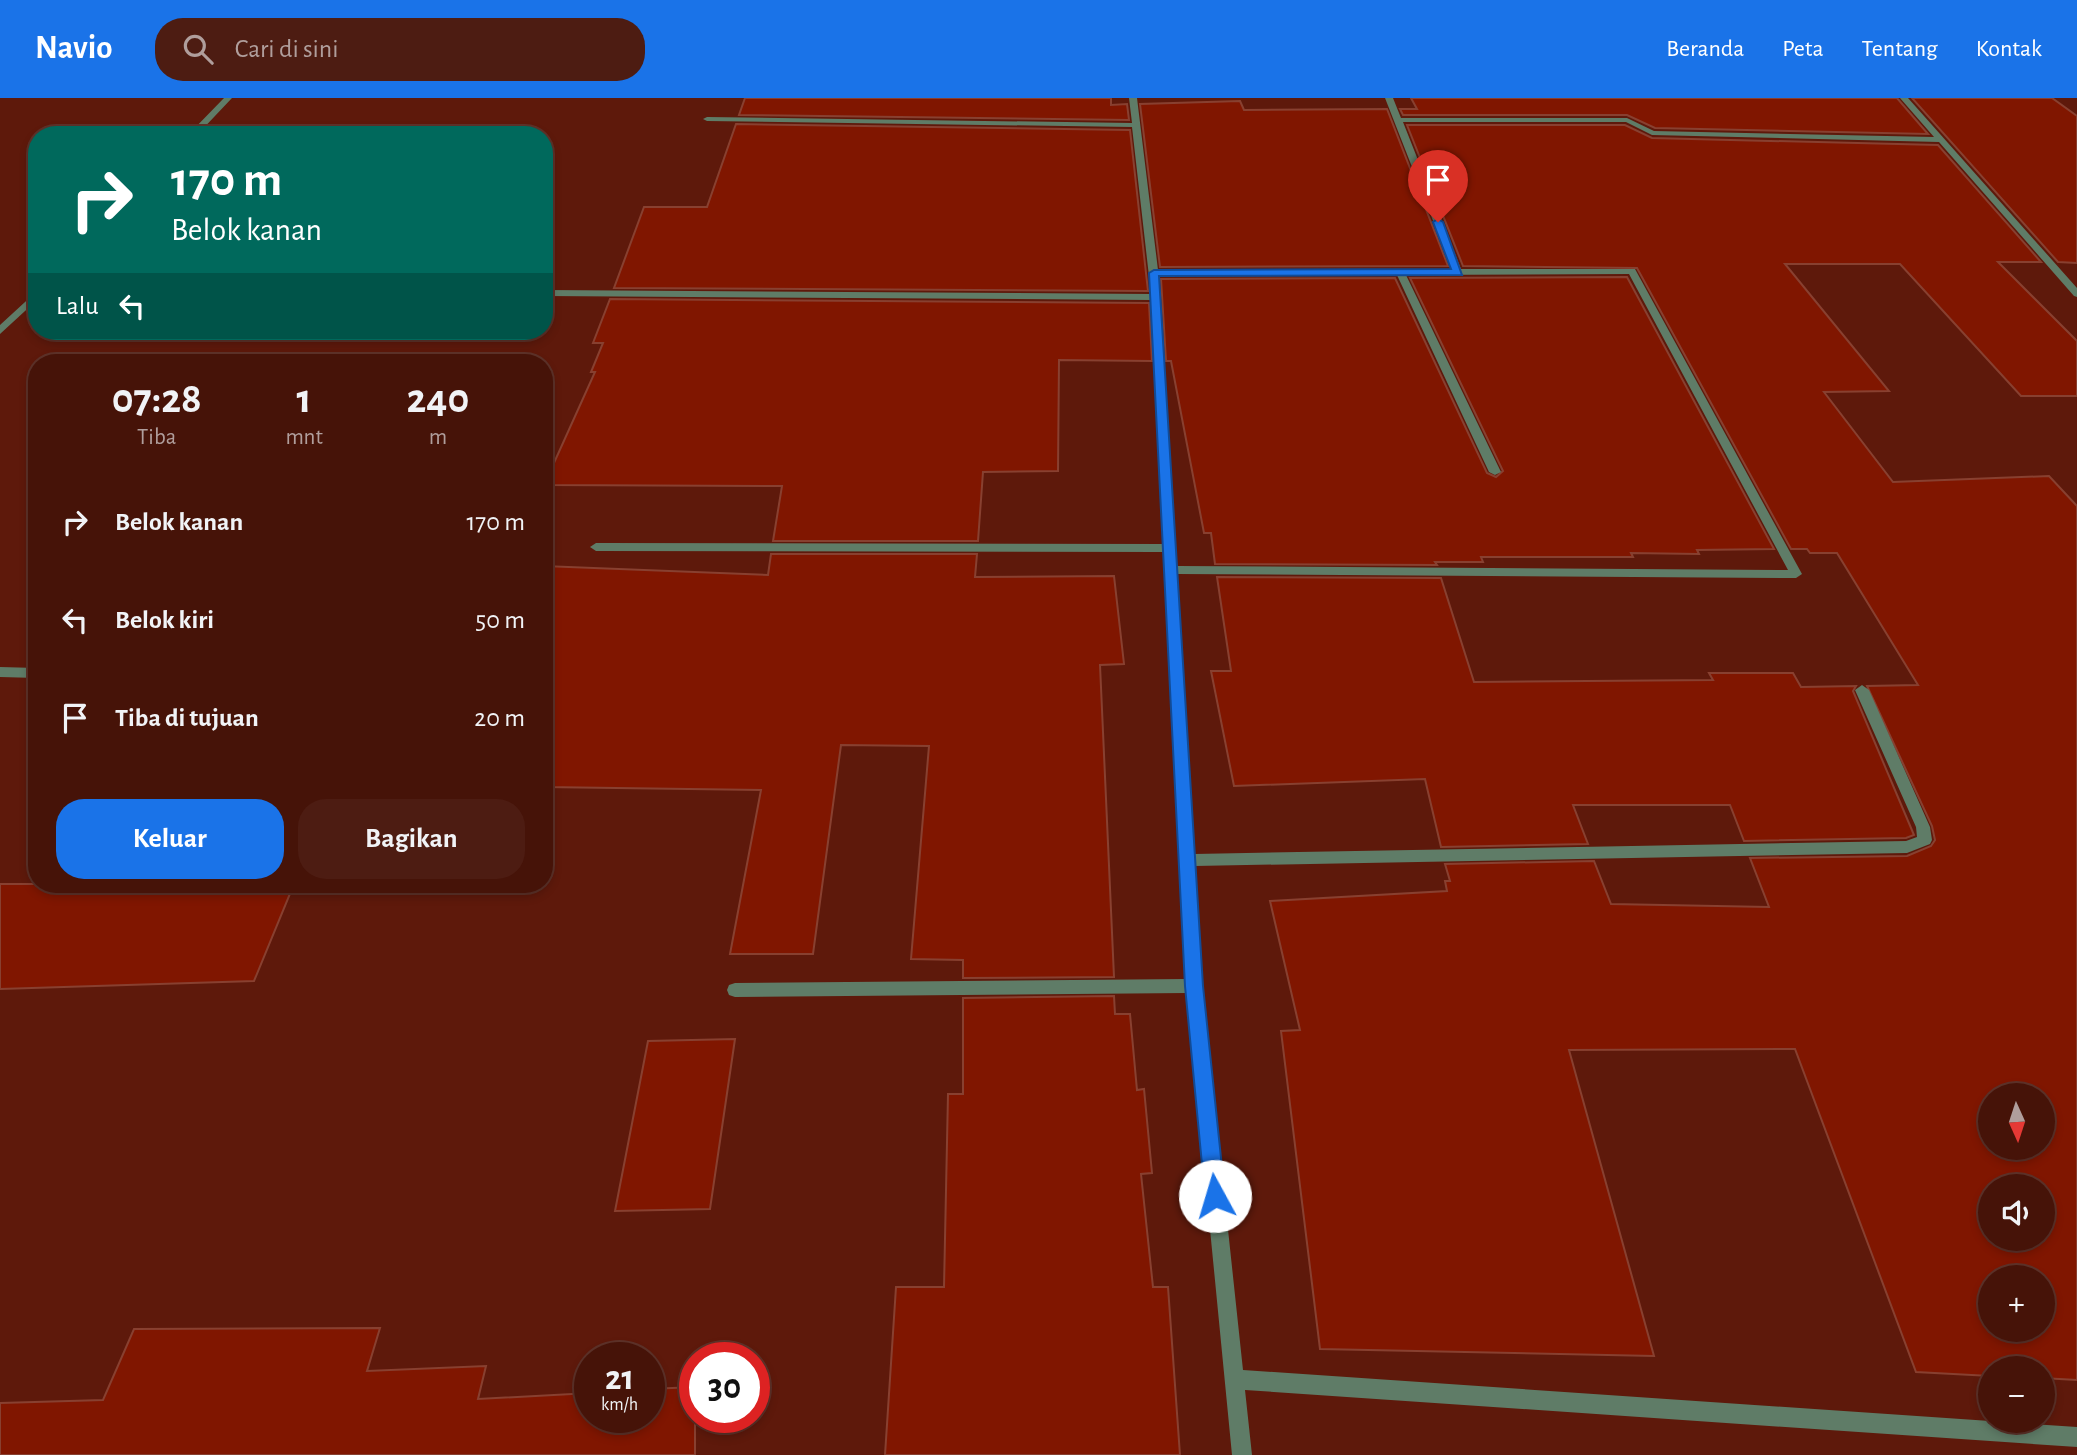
<!DOCTYPE html>
<html lang="id">
<meta charset="utf-8">
<style>
body{margin:0;font-family:"Alegreya Sans",sans-serif;background:#4d1c12;color:#f1f3f6;height:100vh;display:flex;flex-direction:column;font-size:26px;white-space:nowrap}
*{box-sizing:border-box;margin:0}
p{font-size:23px;color:#b09e9c}
.icon{flex:none;width:38px;height:38px;fill:none;stroke:currentColor;stroke-width:2;stroke-linecap:round;stroke-linejoin:round}
.map{position:relative;flex:1;overflow:hidden}
.sheet{position:absolute;left:28px;top:256px;width:525px;height:539px;display:flex;flex-direction:column;background:#461308;border-radius:28px;box-shadow:0 4px 10px #0003,0 0 0 2px #5e3229}
.sheet>*{flex:none}
.hud{position:absolute;left:28px;top:28px;width:525px;height:214px;border-radius:28px;box-shadow:0 4px 10px #0003,0 0 0 2px #5e3229;background:#00695c;color:#fff;overflow:hidden}
.needle{width:46px;rotate:177deg}
.buttons{position:absolute;left:1978px;top:985px;display:grid;gap:14px}
.buttons a{display:grid;place-items:center;width:77px;height:77px;border-radius:50%;background:#461308;box-shadow:0 4px 10px #0003,0 0 0 2px #5e3229;font-size:35px}
.speed{position:absolute;left:574px;top:1244px;display:flex;gap:14px;font-size:35px;font-weight:700;text-align:center}
.speed>*{display:grid;place-content:center;width:91px;height:91px;border-radius:50%;background:#461308;box-shadow:0 4px 10px #0003,0 0 0 2px #5e3229;line-height:1}
.speed small{font-size:18px;font-weight:400}
.speed .limit{border:10px solid #d22;background:#fff;color:#111}
.pin{position:absolute;display:grid;place-items:center;width:60px;height:60px;color:#fff;margin:-72px -30px;border-radius:50% 50% 50% 0;rotate:-45deg;box-shadow:0 0 7px #0007}
.pin .icon{rotate:45deg}
.me{position:absolute;width:77px;margin:-38px;rotate:354deg;stroke-linejoin:round;filter:drop-shadow(0 0 5px #0008)}
.turn{display:flex;align-items:center;gap:24px;height:147px;padding:0 28px;font-size:32px}
.turn .icon{width:91px;height:91px;stroke-width:2.5}
.turn b{display:block;font-size:49px;line-height:60px}
.then{display:flex;align-items:center;height:66px;padding:0 28px;background:#0003;gap:14px;font-size:26px}
.eta{display:flex;justify-content:space-evenly;align-items:center;height:119px;text-align:center}
.eta b{font-size:42px;font-weight:700;line-height:49px}
.button{display:flex;gap:14px;margin-top:auto;padding:14px 28px}
.button a{flex:1;height:80px;border-radius:28px;background:#1a73e8;color:#fff;font-size:28px;font-weight:700;line-height:80px;text-align:center}
.button a+a{background:#4d1c12;color:#f1f3f6}
ul{padding:0;list-style:none}
li{display:flex;align-items:center;gap:21px;height:98px;padding:0 28px}
li div{flex:1}
li b{display:block;font-size:26px}
li em{font-style:normal}
header{display:flex;align-items:center;gap:42px;box-sizing:border-box;height:98px;padding:0 35px;background:#1a73e8;color:#fff}
header strong{font-size:33px}
nav{display:flex;gap:38px;margin-inline-start:auto;font-size:24px}
.search{width:490px;height:63px;background:#4d1c12;display:flex;align-items:center;gap:18px;box-sizing:border-box;padding:0 24px;border-radius:28px;color:#b09e9c;font-size:26px}
.map>svg:first-child{display:block}
.building{fill:#801600;stroke:#884030;stroke-width:2;fill-rule:evenodd}
.lines{fill:none;stroke-linecap:round;stroke-linejoin:round}
.minor{fill:#5f7c67;fill-rule:evenodd}
.route{fill:#1a73e8;stroke:#114b97;stroke-width:2}
</style>
<header>
<strong>Navio</strong>
<div class="search"><svg class="icon" aria-label="search" viewBox="0 0 24 24"><circle cx="10" cy="10" r="6"/><path d="M15 15l6 6"/></svg>Cari di sini</div>
<nav><a>Beranda</a><a>Peta</a><a>Tentang</a><a>Kontak</a></nav>
</header>
<div class="map">
<svg width="2077" height="1357" viewBox="0 0 2077 1357">
<rect width="100%" height="100%" fill="#5e190b"/>
<path class="building" d="M745,0h366v7l16,-1 2,16 -390,-5z
M1411,0h486l31,36 -273,-6 -28,-13h-224l-3,-6h17z
M1912,0h140l25,18v147l-19,-1z
M1240,3l4,9 143,-1 61,157 -288,1 -20,-163z
M736,26l394,6 18,161 -534,-3 30,-81h63z
M1407,27h218l27,13 286,7 103,117h-43l79,79v55h-56l-121,-132h-115l104,127 -65,1 69,90 156,-6 28,30v874l-35,-2v-10h-52v8l-74,-4 -121,-323 -226,1 85,306 -334,-7 -39,-318 19,-1 -30,-129 177,-10 -2,-10h5l-5,-17 149,-3 17,43 158,3 -19,-49 157,-2 24,-10 4,-6 -3,-14 -65,-140 51,-1 -81,-132h-27l-3,-4h-16l-154,-281 -174,-2zM1990,998h52v52h-52zM1990,1088h52v53h-52zM1990,1180h52v52h-52z
M1627,179l147,272 -77,1 2,4 -68,-1 2,4h-152l2,5h-48l2,3 -222,-1 -4,-31h-7l-33,-172h-5l-5,-82 234,-1 92,195 9,4 7,-6 -93,-193z
M610,201l539,4 3,58 -93,-1 -1,111 -75,1 -5,69h-205l9,-55 -238,-1 51,-113h-4l12,-29h-10z
M771,456h206l-2,23 139,-1 10,88 -24,1 14,312 -151,1v-18l-52,-1 18,-213 -88,-1 -28,209h-83l31,-164 -217,-3v-221l224,9z
M1217,479l224,1 33,104 239,-2 -4,-7h84l8,14 55,-1 -3,5 61,144 -8,3 -162,3 -14,-36h-157l15,39 -147,3 -16,-68 -191,7 -23,-115h20z
M0,786h294l-40,97 -254,8z
M1114,898l1,18h15l7,76 7,-1 8,84 -11,1 12,113h15l12,168h-295l11,-168h48l4,-193h15v-96z
M735,941l-25,170 -95,2 33,-170z
M380,1230l-13,43 119,-5 -8,33 112,-6v25h59v-29l46,-2v68h-695v-52l103,-3 31,-71z"/>
<g class="lines">
<path class="minor" d="M224,0h8l-35,37h-9z
M1129,0h8l21,172 294,-1 -67,-171h8l8,20h226l27,13 280,6 -34,-39h8l169,190v9l-3,-1 -135,-154 -287,-7 -26,-13h-223l58,147h174l167,305 -6,4 -619,-4 17,280 712,-13 11,-4 -1,-10 -61,-137 7,-5 7,5 61,137 2,13 -2,4 -23,9 -712,13 7,120 41,384 834,57v20l-832,-57 7,65h-20l-45,-462 -452,4 -6,-2 -2,-5 2,-5 6,-2 451,-4 -21,-406 -2,-3 1,-18 -568,-1 -6,-4 6,-4 568,1 -13,-244 -607,-4v-6l607,4 -19,-167 -425,-6 -4,-2 4,-2 425,6zM1629,176l159,296 -611,-4 -19,-290 239,-1 92,197 6,3 6,-3 -95,-197z
M37,193v9l-37,34v-9z
M0,569l37,1v10l-37,-1z"/>
</g>
<path class="route" d="M1438,121l5,3 19,53 -303,1 44,710 22,210 -3,6 -7,3 -7,-3 -3,-6 -20,-210 -36,-713 5,-3 297,-1 -18,-47z"/>
</svg>
<div class="buttons">
<a><svg class="needle" viewBox="-14 -14 28 28"><path d="M0-13l5 13h-10z" fill="#e53935"/><path d="M0 13l5-13h-10z" fill="#b09e9c"/></svg></a>
<a><svg class="icon" aria-label="sound" viewBox="0 0 24 24"><path d="M4 9h4l5-4v14l-5-4H4zM17 9q2 3 0 6"/></svg></a>
<a>+</a>
<a>−</a>
</div>
<div class="speed"><div>21<small>km/h</small></div><div class="limit">30</div></div>
<div class="pin" style="left:1438px;top:124px;background:#d93025"><svg class="icon" aria-label="arrive" viewBox="0 0 24 24"><path d="M6 21V4h12l-3 4 3 4H6"/></svg></div>
<svg class="me" style="left:1215px;top:1098px" viewBox="-20 -20 40 40"><circle r="19" fill="#fff"/><path d="M0-13L10 11 0 6-10 11z" fill="#1a73e8"/></svg>
<div class="hud">
<div class="turn"><svg class="icon" aria-label="right" viewBox="0 0 24 24"><path d="M7 20v-9h11M14 6l5 5-5 5"/></svg><div><b>170 m</b>Belok kanan</div></div>
<div class="then">Lalu<svg class="icon" aria-label="left" viewBox="0 0 24 24"><path d="M17 20v-9H6M10 6l-5 5 5 5"/></svg></div>
</div>
<section class="sheet">
<div class="eta">
<div><b>07:28</b><p>Tiba</p></div>
<div><b>1</b><p>mnt</p></div>
<div><b>240</b><p>m</p></div>
</div>
<ul>
<li><svg class="icon" aria-label="right" viewBox="0 0 24 24"><path d="M7 20v-9h11M14 6l5 5-5 5"/></svg><div><b>Belok kanan</b></div><em>170 m</em></li>
<li><svg class="icon" aria-label="left" viewBox="0 0 24 24"><path d="M17 20v-9H6M10 6l-5 5 5 5"/></svg><div><b>Belok kiri</b></div><em>50 m</em></li>
<li><svg class="icon" aria-label="arrive" viewBox="0 0 24 24"><path d="M6 21V4h12l-3 4 3 4H6"/></svg><div><b>Tiba di tujuan</b></div><em>20 m</em></li>
</ul>
<div class="button"><a>Keluar</a><a>Bagikan</a></div>
</section>
</div>
